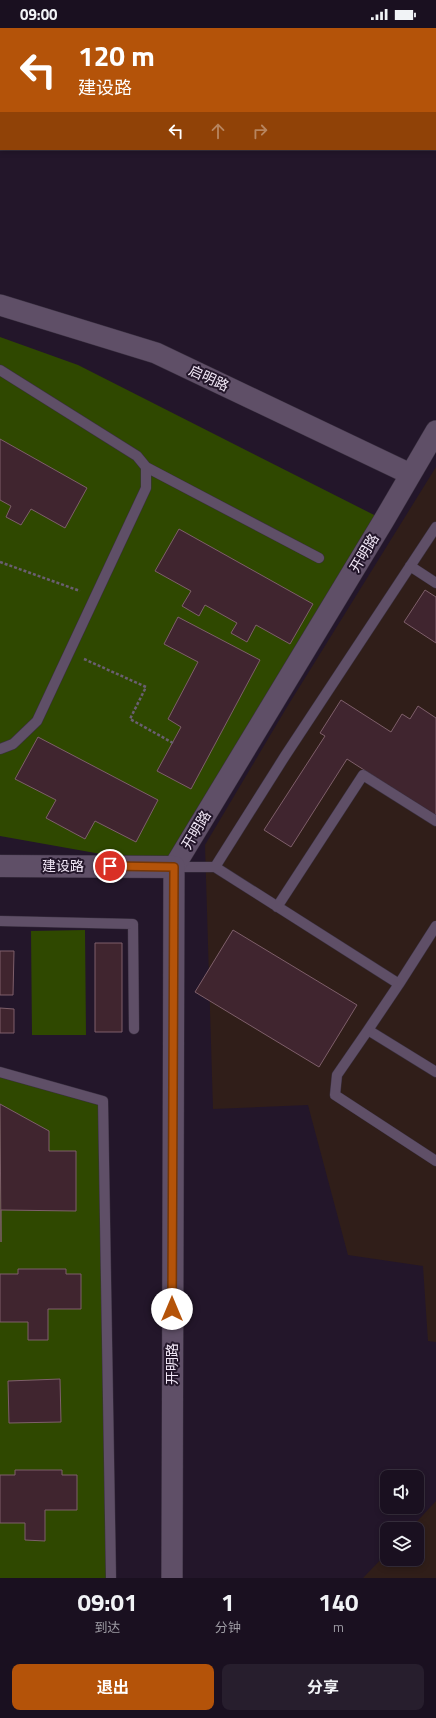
<!DOCTYPE html>
<html lang="zh">
<meta charset="utf-8">
<style>
body{margin:0;font-family:"Titillium Web","Noto Sans SC",sans-serif;background:#271e2d;color:#f1f3f6;height:100vh;display:flex;flex-direction:column;font-size:15px;white-space:nowrap}
*{box-sizing:border-box;margin:0}
p{font-size:13px;color:#9f9da5}
.icon{flex:none;width:22px;height:22px;fill:none;stroke:currentColor;stroke-width:2;stroke-linecap:round;stroke-linejoin:round}
.map{position:relative;height:1550px;overflow:hidden}
.drawer{display:flex;flex-direction:column;background:#1a1020;flex:1}
.drawer>*{flex:none}
.hud{position:absolute;left:0px;top:0px;width:436px;height:122px;box-shadow:0 2px 6px #0003,0 0 0 1px #38303e;background:#b45309;color:#fff;overflow:hidden}
.buttons{position:absolute;left:380px;top:1442px;display:grid;gap:8px}
.buttons a{display:grid;place-items:center;width:44px;height:44px;border-radius:8px;background:#1a1020;box-shadow:0 2px 6px #0003,0 0 0 1px #38303e;font-size:20px}
.pin{position:absolute;display:grid;place-items:center;width:34px;height:34px;color:#fff;margin:-17px;border:2px solid #fff;border-radius:50%;box-shadow:0 1px 4px #0007}
.me{position:absolute;width:44px;margin:-22px;rotate:0deg;stroke-linejoin:round;filter:drop-shadow(0 0 3px #0008)}
.turn{display:flex;align-items:center;gap:14px;height:84px;padding:0 12px;font-size:18px}
.turn .icon{width:52px;height:52px;stroke-width:2.5}
.turn b{display:block;font-size:28px;line-height:34px}
.lanes{display:flex;align-items:center;height:38px;padding:0 12px;background:#0003;justify-content:center;gap:20px;direction:ltr}
.lanes .off{opacity:.35}
.eta{display:flex;justify-content:space-evenly;align-items:center;height:68px;text-align:center}
.eta b{font-size:24px;font-weight:700;line-height:28px}
.cta{display:flex;gap:8px;margin-top:auto;padding:8px 12px}
.cta a{flex:1;height:46px;border-radius:8px;background:#b45309;color:#fff;font-size:16px;font-weight:700;line-height:46px;text-align:center}
.cta a+a{background:#271e2d;color:#f1f3f6}
.status{display:flex;justify-content:space-between;align-items:center;height:28px;padding:0 20px;background:#1a1020;direction:ltr}
.status svg{height:11px;fill:currentColor}
.map>svg:first-child{display:block}
.industrial{fill:#301e19}
.green{fill:#2f4800}
.building{fill:#40252f;stroke:#7e5f6a}
.lines{fill:none;stroke-linecap:round;stroke-linejoin:round}
.service-casing{stroke:#3a3040;stroke-width:11}
.minor-casing{stroke:#3a3040;stroke-width:22}
.tertiary-casing{stroke:#3a3040;stroke-width:23}
.path{stroke:#6a5e71;stroke-width:2.5;stroke-dasharray:3 2;stroke-linecap:butt}
.service{stroke:#5f4f67;stroke-width:10}
.minor{stroke:#5f4f67;stroke-width:21}
.tertiary{stroke:#5f4f67;stroke-width:22}
.route-casing{stroke:#753606;stroke-width:10}
.route{stroke:#b45309;stroke-width:7}
.labels{text-anchor:middle;stroke-width:4;stroke-linejoin:round;paint-order:stroke}
.street-label{font-size:14px;fill:#f1e7f6;stroke:#23162a}
</style>
<div class="status"><b>09:00</b><svg viewBox="0 0 49 12"><path d="M0 12V9h3v3zM5 12V6h3v6zM10 12V3h3v9zM15 12V0h3v12zM26 1h20v11H26zM47 4h2v5h-2z"/></svg></div>
<div class="map">
<svg width="436" height="1550" viewBox="0 0 436 1550">
<rect width="100%" height="100%" fill="#23162a"/>
<path class="industrial" d="M436,439v875l-8,-1 -5,-75 -75,-11 -40,-150 -95,4 -8,-264 82,-138z
M436,1473v77h-73l24,-25v6h30v-30h-7z"/>
<path class="green" d="M0,309l78,28 306,155 -210,347 -174,-31z
M85,902l1,105h-54l-1,-104z
M0,1044l103,29 8,477h-111z"/>
<path class="building" d="M0,411l87,49 -22,40 -34,-19 -10,16 -15,-8 5,-11 -11,-6z
M179,501l134,75 -23,40 -34,-19 -9,17 -16,-9 6,-10 -32,-18 -6,11 -17,-10 9,-15 -36,-20z
M425,562l11,7v46l-32,-21z
M178,589l82,43 -69,129 -34,-18 24,-44 -13,-8 30,-57 -34,-18z
M341,672l50,32 11,-18 8,5 8,-13 18,12v98l-89,-57 -56,88 -27,-17 61,-94 -5,-3z
M38,709l120,63 -22,42 -41,-21 -10,18 -39,-21 10,-18 -41,-21z
M233,902l124,75 -38,62 -124,-75z
M95,915h27v89h-27z
M0,923h14l-1,44h-13z
M0,980l14,1v24h-14z
M0,1076l49,27v20h27v60l-75,-1v32z
M18,1241h48v5h15v35h-33v31h-20v-18h-28v-48h18z
M60,1351l1,43 -52,1 -1,-42z
M15,1442h47v5h15v35h-32v31l-20,-1v-17h-25v-48h15z"/>
<g class="lines">
<g class="service-casing">
<path id="service" d="M0,342l137,86 9,11v21l-109,233 -24,23 -13,5
M146,439l173,91
M410,538l26,17
M174,839h41l70,-111 151,-229
M215,839l184,117 37,-58
M277,879l86,-132 73,46
M0,893l133,3 1,105
M399,956l-31,46 68,42
M368,1002l-31,45 -2,20 101,66
M0,1044l103,29 8,477"/>
</g>
<g class="minor-casing">
<path id="minor" d="M0,277l156,48 254,121
M172,1550l2,-711 210,-347 52,-89"/>
</g>
<g class="tertiary-casing">
<path id="tertiary" d="M0,838l174,1"/>
</g>
<path class="path" d="M0,534l80,29
M84,631l62,28 -16,32 43,24"/>
<use href="#service" class="service"/>
<use href="#minor" class="minor"/>
<use href="#tertiary" class="tertiary"/>
</g>
<g class="lines">
<g class="route-casing">
<path id="route" d="M110,838l64,1 -2,442"/>
</g>
<use href="#route" class="route"/>
</g>
<g class="labels">
<g class="street-label">
<text transform="translate(209 350) rotate(25)" y="5">启明路</text>
<text transform="translate(364 525) rotate(-59)" y="5">开明路</text>
<text transform="translate(196 802) rotate(-59)" y="5">开明路</text>
<text x="63" y="843">建设路</text>
<text transform="translate(172 1336) rotate(-90)" y="5">开明路</text>
</g>
</g>
</svg>
<div class="buttons">
<a><svg class="icon" aria-label="sound" viewBox="0 0 24 24"><path d="M4 9h4l5-4v14l-5-4H4zM17 9q2 3 0 6"/></svg></a>
<a><svg class="icon" aria-label="layers" viewBox="0 0 24 24"><path d="M12 4l9 5-9 5-9-5zM3 14l9 5 9-5"/></svg></a>
</div>
<div class="pin" style="left:110px;top:838px;background:#d93025"><svg class="icon" aria-label="arrive" viewBox="0 0 24 24"><path d="M6 21V4h12l-3 4 3 4H6"/></svg></div>
<svg class="me" style="left:172px;top:1281px" viewBox="-20 -20 40 40"><circle r="19" fill="#fff"/><path d="M0-13L10 11 0 6-10 11z" fill="#b45309"/></svg>
<div class="hud">
<div class="turn"><svg class="icon" aria-label="left" viewBox="0 0 24 24"><path d="M17 20v-9H6M10 6l-5 5 5 5"/></svg><div><b>120 m</b>建设路</div></div>
<div class="lanes"><svg class="icon" aria-label="left" viewBox="0 0 24 24"><path d="M17 20v-9H6M10 6l-5 5 5 5"/></svg><svg class="icon off" aria-label="ahead" viewBox="0 0 24 24"><path d="M12 20V5M6 11l6-6 6 6"/></svg><svg class="icon off" aria-label="right" viewBox="0 0 24 24"><path d="M7 20v-9h11M14 6l5 5-5 5"/></svg></div>
</div>
</div>
<section class="drawer">
<div class="eta">
<div><b>09:01</b><p>到达</p></div>
<div><b>1</b><p>分钟</p></div>
<div><b>140</b><p>m</p></div>
</div>
<div class="cta"><a>退出</a><a>分享</a></div>
</section>
